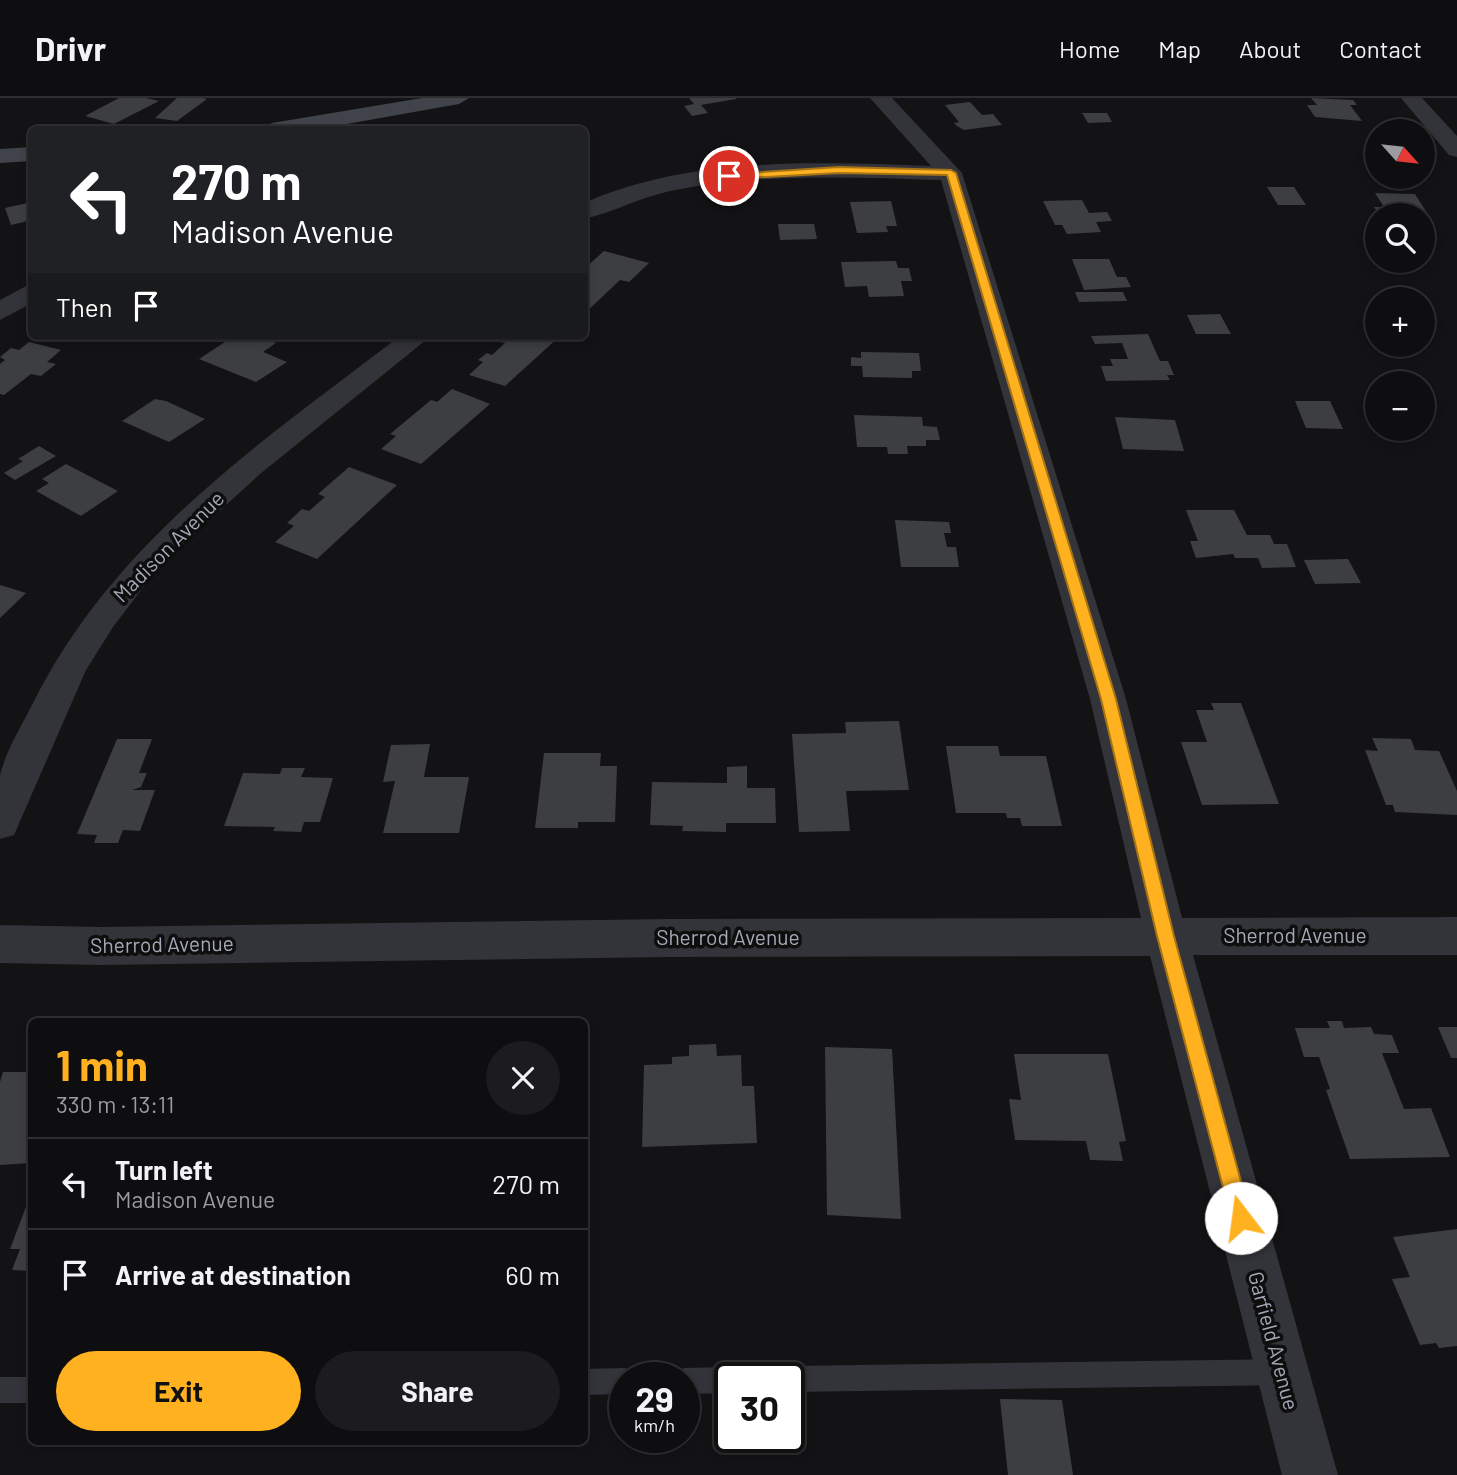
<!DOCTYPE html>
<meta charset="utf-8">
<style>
body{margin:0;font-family:Barlow,sans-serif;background:#1c1c1e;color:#f1f3f6;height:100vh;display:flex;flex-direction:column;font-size:26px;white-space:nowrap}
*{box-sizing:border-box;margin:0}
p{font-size:23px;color:#9b9c9f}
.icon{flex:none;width:38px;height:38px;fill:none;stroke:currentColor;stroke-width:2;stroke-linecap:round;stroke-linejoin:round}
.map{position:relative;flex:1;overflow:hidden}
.side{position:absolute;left:28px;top:920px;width:560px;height:427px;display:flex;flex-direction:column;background:#0e0e10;border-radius:10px;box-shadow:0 4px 10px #0003,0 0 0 2px #2e2e30}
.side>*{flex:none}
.top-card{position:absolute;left:28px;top:28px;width:560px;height:214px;border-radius:10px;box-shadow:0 4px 10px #0003,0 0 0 2px #2e2e30;background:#202124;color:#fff;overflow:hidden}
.needle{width:46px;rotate:117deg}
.buttons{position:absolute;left:1365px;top:21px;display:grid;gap:14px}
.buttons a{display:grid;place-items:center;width:70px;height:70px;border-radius:50%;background:#0e0e10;box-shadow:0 4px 10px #0003,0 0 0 2px #2e2e30;font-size:35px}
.speed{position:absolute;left:609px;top:1264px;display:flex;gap:14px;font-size:35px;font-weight:700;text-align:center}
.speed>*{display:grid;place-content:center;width:91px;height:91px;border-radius:50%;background:#0e0e10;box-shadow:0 4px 10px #0003,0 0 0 2px #2e2e30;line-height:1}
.speed small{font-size:18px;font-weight:400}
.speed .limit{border:4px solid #111;border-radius:10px;background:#fff;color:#111}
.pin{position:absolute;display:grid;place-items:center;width:60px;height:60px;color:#fff;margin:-30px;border:4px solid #fff;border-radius:50%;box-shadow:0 2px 7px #0007}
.me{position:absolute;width:77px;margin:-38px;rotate:345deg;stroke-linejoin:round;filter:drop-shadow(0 0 5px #0008)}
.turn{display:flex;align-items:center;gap:24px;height:147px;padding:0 28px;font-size:32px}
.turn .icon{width:91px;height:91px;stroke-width:2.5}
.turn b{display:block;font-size:49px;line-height:60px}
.then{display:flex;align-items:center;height:66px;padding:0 28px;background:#0003;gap:14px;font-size:26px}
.round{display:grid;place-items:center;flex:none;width:74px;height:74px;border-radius:37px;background:#1c1c1e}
.head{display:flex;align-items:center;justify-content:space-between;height:119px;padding:0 28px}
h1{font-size:42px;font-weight:700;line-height:52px;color:#ffb120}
.cta{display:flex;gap:14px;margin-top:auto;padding:14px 28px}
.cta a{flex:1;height:80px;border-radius:42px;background:#ffb120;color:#111;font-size:28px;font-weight:700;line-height:80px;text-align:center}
.cta a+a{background:#1c1c1e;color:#f1f3f6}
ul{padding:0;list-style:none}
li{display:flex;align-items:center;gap:21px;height:91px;padding:0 28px;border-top:2px solid #2e2e30}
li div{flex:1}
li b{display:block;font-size:26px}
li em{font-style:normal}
header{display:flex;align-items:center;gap:42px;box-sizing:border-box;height:98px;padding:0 35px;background:#0e0e10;border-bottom:2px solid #2e2e30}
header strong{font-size:33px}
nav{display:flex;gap:38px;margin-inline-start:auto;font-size:24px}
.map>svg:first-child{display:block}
.building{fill:#3c3e42}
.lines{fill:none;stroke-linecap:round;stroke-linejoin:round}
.lane{fill:#33343a;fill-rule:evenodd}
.street{fill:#33343a;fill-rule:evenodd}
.secondary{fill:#41434a;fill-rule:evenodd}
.route{fill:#ffb120;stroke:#a67315;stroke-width:2}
.labels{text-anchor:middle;stroke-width:7;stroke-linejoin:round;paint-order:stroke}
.street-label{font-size:21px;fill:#a3a9b6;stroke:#0e0e0f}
</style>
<header>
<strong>Drivr</strong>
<nav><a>Home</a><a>Map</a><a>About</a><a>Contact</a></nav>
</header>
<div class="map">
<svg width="1457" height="1377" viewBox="0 0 1457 1377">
<rect width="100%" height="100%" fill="#131315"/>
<path class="building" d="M119,0h27l13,3 -45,23 -29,-8z
M177,0h26l4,1 -30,22 -22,-3z
M689,0h47v1l-35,6 7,8 -16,3 -8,-10 10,-2z
M1311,0l42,2 4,5h-7l12,16 -47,-4 -8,-12h10z
M970,4l12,13 11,-1 9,11 -38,5 -7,-4 -3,-3 5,-1 -14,-17z
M1082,15h25l5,9 -24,1z
M1267,89h27l12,18h-28z
M1375,95l40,1 19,30h-11v-9h-43l-6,-8h10z
M1082,102l7,13 18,-1 5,9 -16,1 5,10 -34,2 -5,-9h-7l-12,-24z
M891,103l6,25h-11l2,6 -31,1 -7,-31z
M32,104v18l-21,5 -6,-17z
M778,126h36l3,15 -37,1z
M604,153l45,12 -20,19 -9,-2 -36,34v-45z
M1072,161h37l8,18h9l5,10 -47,3z
M896,163l2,7h11l3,13h-11l3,15 -35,1 -2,-11 -22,1 -4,-25z
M1075,194h48l4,9 -48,1z
M1220,216l11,20h-35l-9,-19z
M1148,236l12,27h8l6,14h-7l3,5 -64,1 -5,-15h12l-3,-7h18l-6,-16 -27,1 -4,-8z
M234,238h25l17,7 -13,9 24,10 -31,20 -57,-23z
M507,238h53l-55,50 -36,-11 14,-13 -5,-2 9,-7 5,2 13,-12 -5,-1z
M29,244l32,8 -14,12 9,2 -15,12 -10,-2 -27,21 -4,-1v-30l5,-4 -5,-3 11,-9 8,2z
M861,254l58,1 2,18h-9v7l-49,-1 -1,-11h-11v-9l10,1z
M452,291l38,15 -69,60 -40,-15 15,-13 -6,-2 41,-34 6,2z
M155,301l11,2 39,18 -36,23 -47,-21z
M1295,303h35l13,28 -37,-1z
M854,317l68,2 1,9 14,1 3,13h-14v6h-19l1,8h-20l-1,-7h-30z
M1115,319l60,3 9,31 -61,-2z
M39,348l17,10 -41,24 -11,-7 19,-12 -5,-2z
M66,366l52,27 -37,25 -45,-25 13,-8 -7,-4z
M349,369l48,18 -80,74 -42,-17 19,-16 -7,-3 15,-14 7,2 16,-14 -7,-3z
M1186,412h48l13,25h23l4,9h13l9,23 -34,1 -4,-10h-23l-2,-4 -37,4 -6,-17h8z
M895,422l54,2 2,11h-7l3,14h9l3,20h-58z
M1348,461l13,24 -46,1 -11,-24z
M0,487l26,8 -26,25z
M1211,605h30l38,101 -77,1 -21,-63h26l-11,-32h18z
M899,623l10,69 -63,1 4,40 -51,1 -7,-98 54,-1 -1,-11z
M1372,640l39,1 4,11 24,1 18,40v24l-62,-3 -2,-7h-7l-21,-55 13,1z
M117,641h35l-13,34h8l-6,14 -9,3h23l-15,41 -17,-1 -5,13h-24l3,-8 -20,-1z
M430,646l-6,33h45l-10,56h-76l12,-52 -12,1 8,-37z
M946,648h52l2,10h46l16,70h-40l-2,-8h-13l-1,-5h-50z
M544,655h57l-1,13h17l-2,56h-37v6h-43z
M747,668v22h28l1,35h-50v9l-44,-1 1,-5 -33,-1 2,-43 75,1v-16z
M282,670h23l-4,9 32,1 -13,44h-16l-3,10 -28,-1 2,-4 -51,-1 19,-53 37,1z
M1327,923h15l2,7 27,-1 3,7 18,1 7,18h-17l22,56 27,-1 19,49 -100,2 -24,-69 4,-1 -11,-32h-15l-9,-29h35z
M1438,929h19v31h-6z
M716,946l1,12 24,-1 1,31h12l3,57 -115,4 2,-82 28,-1v-7l17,-1v-11z
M825,949l67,2 9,170 -74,-4z
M1014,956h94l18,87 -7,1 4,19 -33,-1 -4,-19 -71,-1 -6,-41 12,1z
M584,963h6l-4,45 -2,-1z
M3,974h29l-1,91 -31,2v-83z
M32,1093v80l-20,-1 8,-21h-10z
M1457,1131v117l-18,2 -3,-5 -16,2 -28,-66 18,-2 -17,-40z
M1000,1301l62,1 11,75h-65z"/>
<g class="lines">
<path class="lane" d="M1281,1261l9,4 4,9 -4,9 -9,4 -492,7v-15h-13l4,-7 9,-4z
M730,1269l9,4 3,6h-12v16l-46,1v-17h-12l3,-5 9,-4z
M625,1270l9,4 3,5h-12v17l-41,1v-26z
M0,1279h32v26h-32z"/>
<path class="street" d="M870,0h22l70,75 164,526 56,219 275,-1v38h-264l145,520h-56l-132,-519 -481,1 -567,8 -102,-2v-38l102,2 567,-8 472,-1 -51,-219 -149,-519c-89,-3 -182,-7 -271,11 -31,7 -56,21 -86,28v-16c107,-47 233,-41 347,-37z
M1401,0h21l35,38v21l-8,-2z
M32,185v20l-32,17v-20z
M400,238h31l-171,138 -79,72 -36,39 -32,42 -27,43 -72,165 -14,4c0,-20 0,-44 0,-63 5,-24 22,-51 33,-73 82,-163 226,-259 367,-367z"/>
<path class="secondary" d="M422,0h47l-10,6 -146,26h-52l11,-7z
M32,49v14l-32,2v-14z"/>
</g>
<path class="route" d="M839,69l112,3 5,3 160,526 58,237 77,282 -3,8 -7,3 -7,-3 -3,-8 -74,-282 -56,-237 -154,-524 -108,-2 -110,6 -5,-3 5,-2z"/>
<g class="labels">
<g class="street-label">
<text transform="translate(169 449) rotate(-45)" y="7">Madison Avenue</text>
<text x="1295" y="845">Sherrod Avenue</text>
<text x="728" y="847">Sherrod Avenue</text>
<text transform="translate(162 847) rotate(-1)" y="7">Sherrod Avenue</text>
<text transform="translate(1273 1243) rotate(75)" y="7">Garfield Avenue</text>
</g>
</g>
</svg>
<div class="buttons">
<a><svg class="needle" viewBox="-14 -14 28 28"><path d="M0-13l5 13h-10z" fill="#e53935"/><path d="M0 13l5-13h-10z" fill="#9b9c9f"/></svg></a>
<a><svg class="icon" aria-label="search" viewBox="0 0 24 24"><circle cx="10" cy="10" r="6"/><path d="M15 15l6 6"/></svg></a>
<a>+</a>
<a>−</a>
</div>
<div class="speed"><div>29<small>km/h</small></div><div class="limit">30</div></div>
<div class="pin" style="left:729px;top:78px;background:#d93025"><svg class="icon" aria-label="arrive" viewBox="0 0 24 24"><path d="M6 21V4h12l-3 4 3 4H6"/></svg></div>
<svg class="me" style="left:1241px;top:1120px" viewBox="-20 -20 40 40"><circle r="19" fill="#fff"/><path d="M0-13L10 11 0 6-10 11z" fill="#ffb120"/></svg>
<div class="top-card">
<div class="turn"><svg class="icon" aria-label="left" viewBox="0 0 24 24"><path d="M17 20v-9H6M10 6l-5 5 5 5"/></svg><div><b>270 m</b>Madison Avenue</div></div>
<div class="then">Then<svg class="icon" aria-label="arrive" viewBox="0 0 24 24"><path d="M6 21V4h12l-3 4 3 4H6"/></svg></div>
</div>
<section class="side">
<div class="head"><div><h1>1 min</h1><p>330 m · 13:11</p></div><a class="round"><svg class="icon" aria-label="close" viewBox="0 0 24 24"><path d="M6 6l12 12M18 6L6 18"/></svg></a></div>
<ul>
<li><svg class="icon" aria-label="left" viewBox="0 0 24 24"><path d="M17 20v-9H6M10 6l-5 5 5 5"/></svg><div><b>Turn left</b><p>Madison Avenue</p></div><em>270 m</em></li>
<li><svg class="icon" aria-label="arrive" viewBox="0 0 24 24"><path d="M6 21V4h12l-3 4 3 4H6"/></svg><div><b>Arrive at destination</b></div><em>60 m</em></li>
</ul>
<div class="cta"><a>Exit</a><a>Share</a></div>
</section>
</div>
